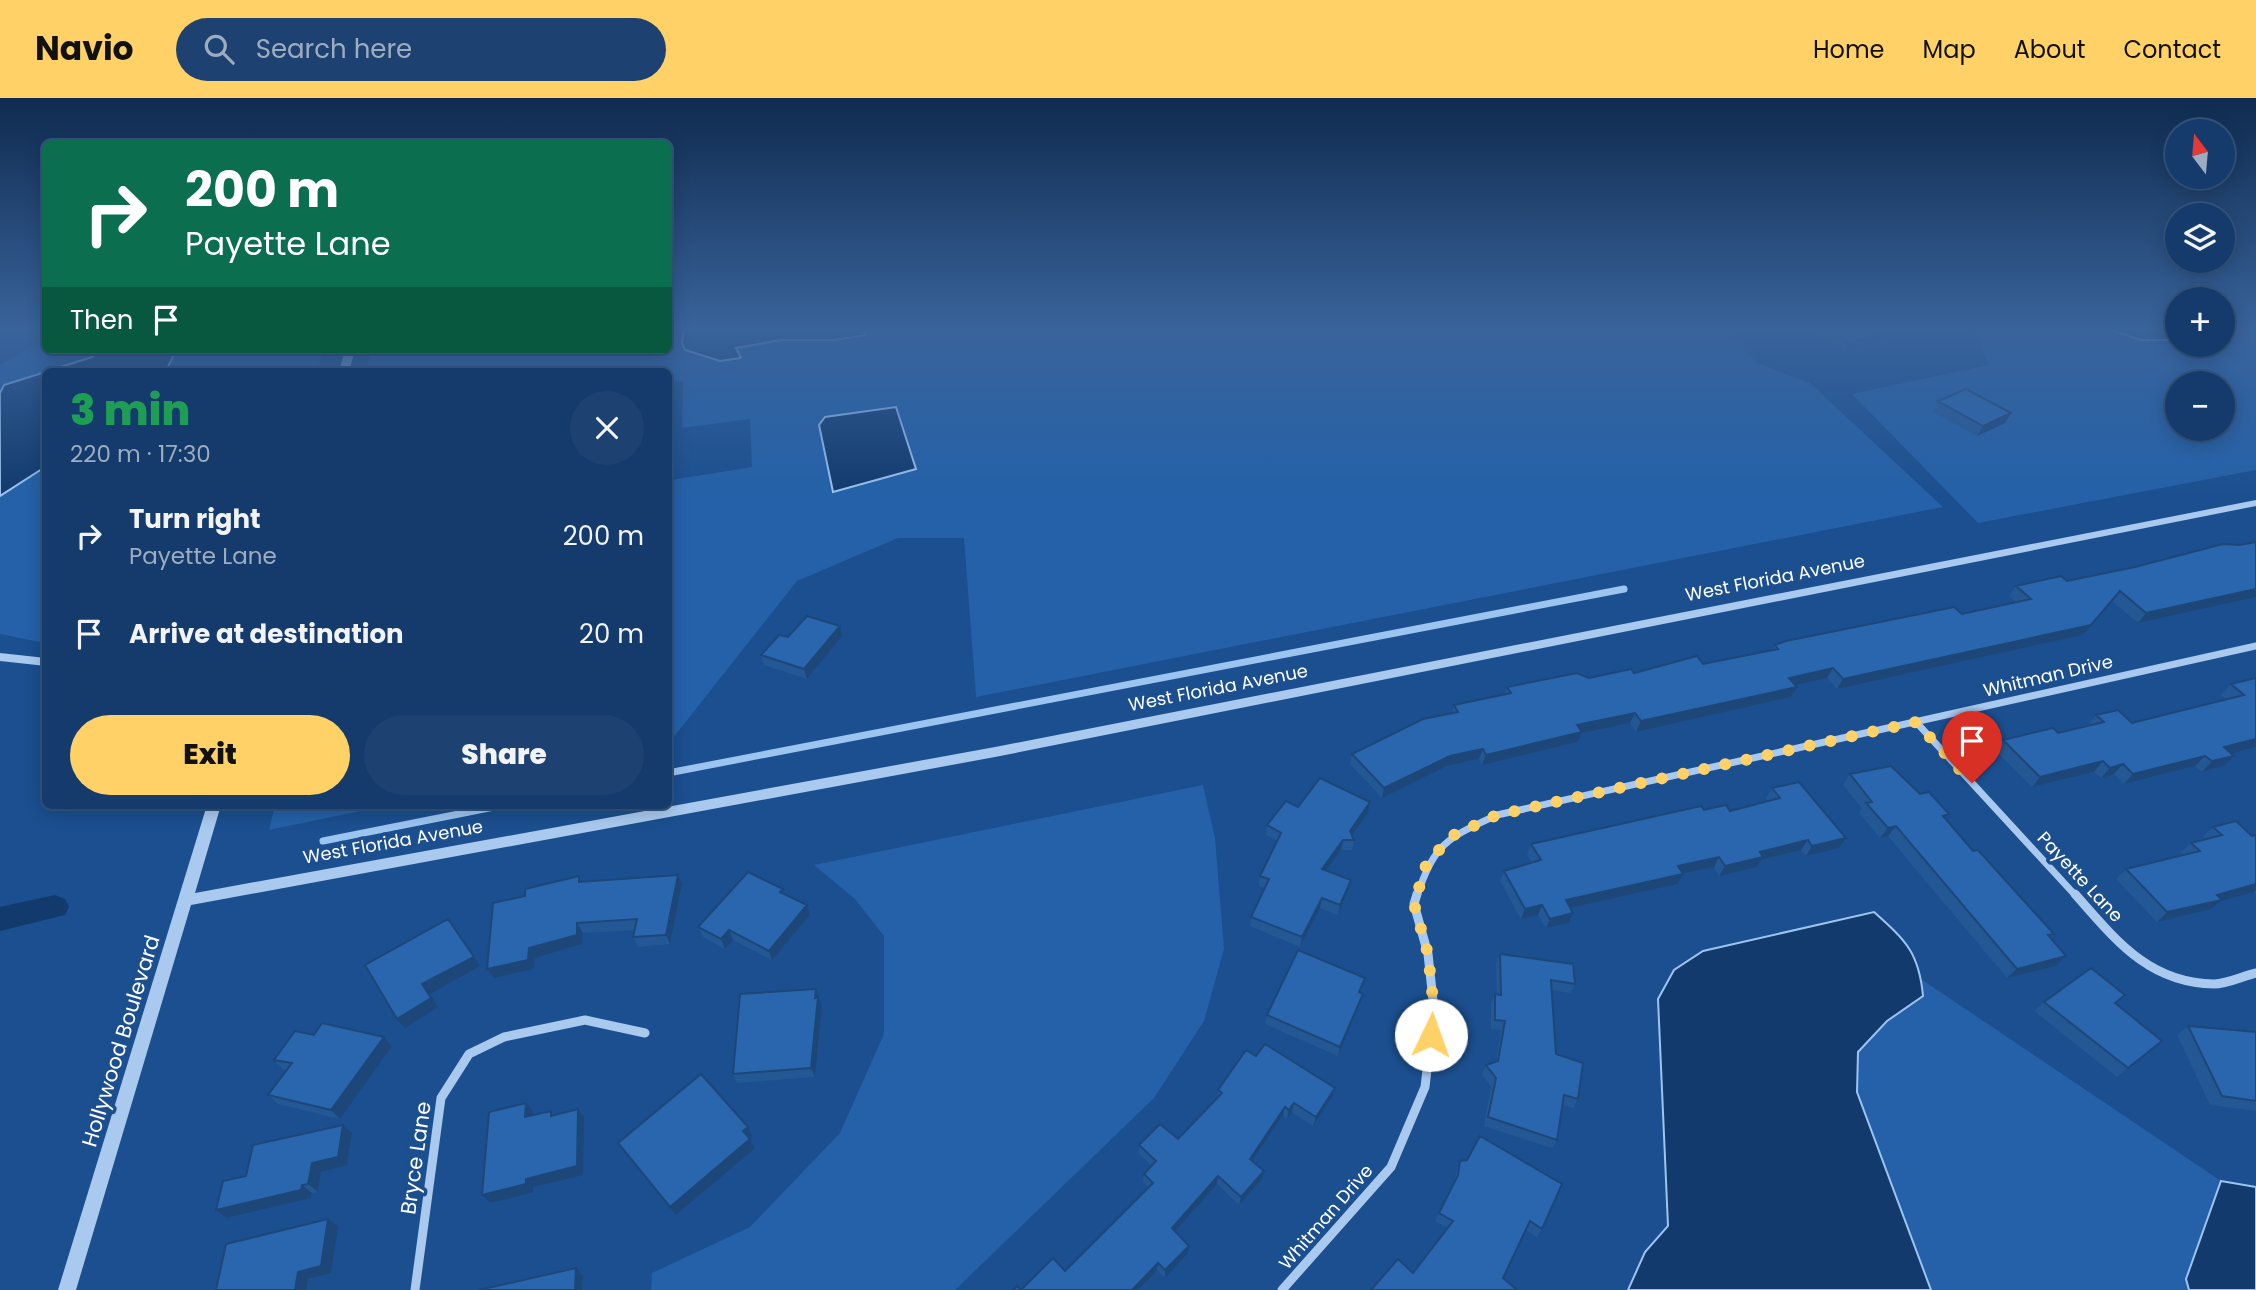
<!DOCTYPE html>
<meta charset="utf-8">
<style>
body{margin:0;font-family:Poppins,sans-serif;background:#1d4271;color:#f1f3f6;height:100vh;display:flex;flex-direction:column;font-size:26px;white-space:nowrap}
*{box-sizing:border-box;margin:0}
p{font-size:23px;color:#9dadc1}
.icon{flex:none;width:38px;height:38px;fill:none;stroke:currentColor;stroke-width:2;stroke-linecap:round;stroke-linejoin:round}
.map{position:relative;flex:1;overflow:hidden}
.panel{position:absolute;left:42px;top:270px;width:630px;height:441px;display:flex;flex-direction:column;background:#143b6b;border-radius:10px;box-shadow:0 4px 18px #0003,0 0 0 2px #33557e}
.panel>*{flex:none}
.banner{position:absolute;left:42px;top:42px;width:630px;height:214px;border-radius:10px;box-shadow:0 4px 18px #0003,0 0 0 2px #33557e;background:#0b6e4f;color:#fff;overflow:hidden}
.needle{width:46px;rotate:344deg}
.fabs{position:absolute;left:2165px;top:21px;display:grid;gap:14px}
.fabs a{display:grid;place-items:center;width:70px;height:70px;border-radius:50%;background:#143b6b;box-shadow:0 4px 18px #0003,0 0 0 2px #33557e;font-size:35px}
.pin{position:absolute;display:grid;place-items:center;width:60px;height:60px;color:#fff;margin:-72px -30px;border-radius:50% 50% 50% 0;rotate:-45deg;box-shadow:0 0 7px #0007}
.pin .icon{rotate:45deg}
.me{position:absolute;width:77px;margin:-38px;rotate:3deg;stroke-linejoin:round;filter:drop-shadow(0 0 5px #0008)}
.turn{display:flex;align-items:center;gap:24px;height:147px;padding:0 28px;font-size:32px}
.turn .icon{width:91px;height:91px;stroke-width:2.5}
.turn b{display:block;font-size:49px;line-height:60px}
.then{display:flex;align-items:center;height:66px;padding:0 28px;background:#0003;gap:14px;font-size:26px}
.round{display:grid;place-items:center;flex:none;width:74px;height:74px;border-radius:37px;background:#1d4271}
.overview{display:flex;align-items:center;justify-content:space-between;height:119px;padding:0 28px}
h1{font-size:42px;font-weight:800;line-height:52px;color:#1e9e55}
.action{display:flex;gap:14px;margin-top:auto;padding:14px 28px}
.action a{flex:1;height:80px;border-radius:42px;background:#ffd166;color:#111;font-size:28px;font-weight:800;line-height:80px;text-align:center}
.action a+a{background:#1d4271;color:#f1f3f6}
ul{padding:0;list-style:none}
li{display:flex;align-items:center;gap:21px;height:98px;padding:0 28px}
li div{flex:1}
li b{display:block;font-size:26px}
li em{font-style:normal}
header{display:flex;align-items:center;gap:42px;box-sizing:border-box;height:98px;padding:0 35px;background:#ffd166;color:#111}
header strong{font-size:33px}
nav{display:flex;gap:38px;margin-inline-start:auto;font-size:24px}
.search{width:490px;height:63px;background:#1d4271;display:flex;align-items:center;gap:18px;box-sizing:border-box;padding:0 24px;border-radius:38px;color:#9dadc1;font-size:26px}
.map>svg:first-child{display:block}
.green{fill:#2461a8;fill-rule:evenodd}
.water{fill:#123a6d;stroke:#9cc4f0;stroke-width:2}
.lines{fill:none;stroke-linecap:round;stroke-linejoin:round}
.stream{stroke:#9cc4f0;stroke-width:7}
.canal{fill:#123a6d;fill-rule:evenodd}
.minor-far1{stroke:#a9c9ee;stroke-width:7}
.minor{stroke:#a9c9ee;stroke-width:9}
.tertiary{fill:#a9c9ee;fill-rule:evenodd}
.wall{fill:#245895}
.shaded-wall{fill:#1d4779}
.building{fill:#2a66ad;stroke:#1d4779;stroke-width:2}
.route{stroke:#ffd166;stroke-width:12;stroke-dasharray:0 21.6}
.labels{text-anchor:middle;stroke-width:7;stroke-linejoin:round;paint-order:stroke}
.street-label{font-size:18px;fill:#fff;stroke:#1b4f8f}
.near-street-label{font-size:21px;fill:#fff;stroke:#1b4f8f}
</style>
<header>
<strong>Navio</strong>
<div class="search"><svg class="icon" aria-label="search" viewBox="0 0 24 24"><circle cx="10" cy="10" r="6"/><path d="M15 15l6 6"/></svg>Search here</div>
<nav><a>Home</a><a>Map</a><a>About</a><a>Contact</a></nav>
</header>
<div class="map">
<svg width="2256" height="1192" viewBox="0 0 2256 1192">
<rect width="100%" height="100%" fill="#1b4f8f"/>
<path class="green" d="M669,231h15l-2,14 3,7 27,6 29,2 -6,-10 46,-8h54l30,-5 2,-6h860l30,34 53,20 133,124 -967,190 -12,-159h-66l-101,43 -128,162v-259l2,-4 81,-13 -2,-48 -68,9 1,-46 -14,-1 -1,-10h-302l6,-21h296z
M1972,231h128l42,15 80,1 1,-8 13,-8h20v141l-278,53 -126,-129 137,-29zM2177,285h45v46h-45z
M45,241l1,11h278l-7,21h-271l-1,272 -45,-9v-269z
M1203,687l12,53 9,111 -20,72 -50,77 -199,192h-304l1,-17 98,-46 90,-94 44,-99v-98l-29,-37 -41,-34z
M275,707h114l-120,25z
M1921,881l300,202 -35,98 3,11h-258l-74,-198 1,-40 29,-31 36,-25z"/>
<path class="water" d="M684,231h183l-2,6 -30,5h-54l-45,8 5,10 -21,3 -35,-11 -3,-7z
M2109,231h68v11h-37z
M101,252h75l-10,21h-118l44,-14z
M45,274v95l-45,29v-103l4,-8z
M896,309l20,62 -83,23 -14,-67 6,-8z
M1874,814c31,28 45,40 49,84l-36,25 -29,31 -1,40 74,198h-303l17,-38 23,-26 -10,-227 16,-29 29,-19z
M2221,1083l35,6v103h-67l-3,-11z"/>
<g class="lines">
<path class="stream" d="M668,675l956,-184
M323,743l181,-36"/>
<path class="canal" d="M55,797l10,4 4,8 -4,8 -65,16v-24z"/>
<path class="minor-far1" d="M1916,624l160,174
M1417,798c18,-54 31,-58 80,-81l759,-169"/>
<path class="minor" d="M2075,796c40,45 73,89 139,90 13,0 29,-8 42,-11
M415,1192l26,-192 28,-44 35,-17 81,-17 60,13
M1282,1192l109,-123 34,-80 9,-78 -6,-55 -14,-50 3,-10"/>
<path class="tertiary" d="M345,252h10l-6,21h-10z
M2256,402v6l-1261,251 -804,148 -115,385h-18l149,-485h14l-26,88 800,-146z
M0,555l46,5v8l-46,-5z"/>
</g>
<path class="wall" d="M1808,231h75l3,2 -5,10 -36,11z
M1938,303l73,12 -6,10 -28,13 -44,-24z
M2223,446l-85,79 -26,-22 -29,34 -246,54 -10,-11 -32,7 2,2 -6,10 -155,35 -6,-9 -48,10 -4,9 -96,23 -3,-6 -32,7 -65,32 -32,-34 2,-10 100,-41 2,-8 51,-10 2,-8 127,-14 69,-9 69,-13 3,-6 187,-31 54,-12 -7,-6 7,-10 51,-5 68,-14z
M842,538l-35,43 -43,-14 -3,-10 27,-18z
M2256,580l-25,75 3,3 -10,10 -22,6 -7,-6 -71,18 -10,-10 -13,4 -7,-6 -62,15 -37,-37 8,-10 55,-7 31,-7 -1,-1 8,-10 36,8 95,-24 -6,-4 10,-11z
M1850,676l95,45 28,32 81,83 -4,4 16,18 -10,10 -49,12 -119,-142 -8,2 -21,-25 3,-5 -19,-23z
M1772,690l74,50 -7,10 -33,8 -5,-6 -40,10 -4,7 -38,9 -5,-9 -31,7 -5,10 -108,24 3,5 -4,10 -23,5 -8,-13 -17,4 -21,-38 4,-10 28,-8 -5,-9 4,-10 173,-34 26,1 38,-10 -2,-3z
M1370,704l-2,11 -16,22 2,5 -2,10h-11l-15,21 22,19 -10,25 -18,-7 -20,39 -50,-21 1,-9 14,-29 -6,-2 1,-10 17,-35 -11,-6 1,-10 31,-18z
M2213,729l39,9 4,-1v59l-2,-2 -33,9 -10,8 -54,13 -41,-43 10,-10 57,-14 -2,-3 10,-9 14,-4 -2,-2z
M678,777l4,9 -12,60 -32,3 -5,-10 2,-7 -52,3 -1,11 -47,14 -1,11 -40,9 -7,-9 38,-73 57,-15z
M785,796l22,11 3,10 -38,45 -39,-20 -8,9 -22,-12 -5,-10z
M1500,856l75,30 -5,9 -18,-3 4,64 22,45 -5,9 -10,-3 -6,35 -5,8 -68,-22 7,-39 -9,-13 4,-9 10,-3 5,-32 -10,-1v-26l4,-9h2l-1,-31z
M1362,890l-2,4 3,2 -3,9 -22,53 -73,-32 2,-9z
M816,891l6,18 -7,70 -78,6 -4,-9z
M2044,904l72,1 46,38 -45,36 -83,-66z
M2188,928l68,6v79l-46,-6 -33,-70z
M314,937l70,2 8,9 -52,73 -62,-15 -10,-9 19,-25 -4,-1 -9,-9z
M1256,958l76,41 -19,29 -21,-14 -5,7 -4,-4 -31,46 10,18 -23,26 -22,-21 -42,47 14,15 -1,7 -23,25 -8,-8 -92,1 83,-84 -5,-5 1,-8 8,-8 -13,-12v-9l39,-6 39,-40 1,-9z
M352,1035l-5,32 -26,7 -3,20 -6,1 -1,5 -84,20 19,-42z
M1460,1063l82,68 -5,8 -11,-7 -23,48 -90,-5 35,-45 -13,-7 19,-39 3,-13z"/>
<path class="shaded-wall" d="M1886,233l-5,10 -36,11 4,-9z
M2011,315l-6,10 -28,13 6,-10z
M2256,491v8l-118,26 8,-10z
M2112,503l-29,34 -246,54 6,-10z
M840,528l2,10 -35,43 -3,-10z
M1833,570l-6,10 -44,10 6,-10z
M1797,589l-6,10 -155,35 5,-11z
M1635,615l-5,10 -48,10 -4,9 -96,23 4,-10 91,-30z
M2256,641v8l-42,11 10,-11z
M1483,651l-4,10 -32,7 -65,32 2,-10 66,-32z
M2205,658l-10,10 -71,18 9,-10z
M2234,658l-10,10 -22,6 10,-11z
M2103,663l-9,11 -62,15 8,-10z
M2123,666l-9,10 -13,4 9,-10z
M1370,704l-2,11 -20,28 2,-10z
M1896,728l-8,10 -8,2 8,-10z
M1846,740l-7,10 -33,8 6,-10z
M1343,742l-2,10 -21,29 2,-10z
M1808,742l-7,10 -40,10 -4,7 -38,9 6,-10 35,-14z
M1719,759l-5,10 -42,9 6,-10z
M1683,776l-5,10 -117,26 5,-10z
M678,777l4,9 -12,60 -4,-9z
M1351,782l-3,10 -10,25 2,-10z
M2256,786v6l-2,2 -33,9 -10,8 -54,13 10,-10 50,-17z
M1322,800l-2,10 -20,39 2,-10z
M807,807l3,10 -38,45 -3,-9z
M1542,807l-4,10 -17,4 4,-10z
M1573,815l-4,10 -23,5 4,-9z
M448,821l32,47 -50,28 8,13 -33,21 -8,-9 25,-35z
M577,825l6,10 -1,11 -47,14 -1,11 -40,9 -7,-9z
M729,832l4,10 -8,9 -4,-10z
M2066,858l-10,10 -49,12 10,-9z
M816,891l6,18 -7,70 -4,-9z
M1363,896l-3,9 -22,53 2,-9z
M384,939l8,9 -52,73 -9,-9z
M1335,990l-3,9 -19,29 3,-9z
M526,1005l7,8 -1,14 -7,-8z
M1294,1005l-2,9 -5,7 2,-9z
M1285,1009l-2,8 -35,52 2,-8z
M578,1011l6,8 -1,58 -50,12v5l-43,11 -8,-8 44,-16z
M343,1027l9,8 -5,32 -26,7 -3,20 -10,-8 4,-21z
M748,1029l4,8 -5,5 -4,-9z
M750,1041l5,9 -79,67 -6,-8z
M1264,1073l-2,8 -23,26 2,-8z
M1218,1078l-1,8 -46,52 1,-8z
M302,1087l10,8 -1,5 -84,20 -11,-8z
M328,1121l10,7 -7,47 -23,6 -2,11h-11l3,-18z
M1189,1148l-1,7 -23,25v-8z
M1158,1165l-1,7 -19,20h-6z
M576,1170l7,8 -1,14h-7z"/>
<path class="building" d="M1828,231h55l3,2 -37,12z
M1966,291l45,24 -28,13 -45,-25z
M2256,444v47l-110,24 -26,-22 -29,34 -248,54 -10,-11 -44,10 8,9 -156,34 -6,-8 -58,12 5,7 -96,23 -3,-6 -33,7 -66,32 -32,-34 71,-35 35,-7 -4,-7 57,-12 -4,-6 70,-14 12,5 42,-9 3,4 63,-17 6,8 75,-15 -3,-4 11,-4 168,-34 8,7 69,-15 -15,-13 45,-10 6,5 68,-14 88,-23 16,1z
M807,518l33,10 -36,43 -43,-14 18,-20 9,2z
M2256,580v61l-32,8 10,9 -22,5 -7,-5 -72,18 -10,-10 -13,4 -7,-7 -63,16 -37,-37 50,-12 5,5 46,-11 -8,-7 22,-5 14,13 112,-28 -13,-11z
M1891,668l29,28 9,-2 20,22 -6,2 30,35 5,-1 76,84 -6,1 18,21 -49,13 -121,-143 -8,2 -22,-25 6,-1 -22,-28z
M1320,680l50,24 -20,29 4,9h-11l-21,29 29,11 -11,25 -18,-7 -20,39 -51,-20 18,-38 -9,-3 21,-43 -14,-8 19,-24 12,6z
M1799,684l47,56 -34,8 -4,-6 -48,12 3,5 -38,9 -6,-9 -41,9 5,8 -117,26 7,13 -23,6 -8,-14 -17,4 -21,-38 37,-11 -10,-16 170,-38 3,4 22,-5 4,6 50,-13 -8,-10z
M2236,723l16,15 4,-1v49l-39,11 5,5 -55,12 -41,-43 74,-18 -9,-8 31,-8 -9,-8z
M748,774l35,17 -3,3 27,13 -38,46 -40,-21 -8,9 -23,-12z
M678,777l-12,60 -33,2 4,-18 -60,4v12l-48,13 -1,12 -41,9 6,-66 32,-7v-7l54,-13v6z
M448,821l26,38 -52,27 9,14 -34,21 -32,-54z
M1298,852l67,28 -6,14 4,2 -23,53 -73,-32z
M1500,856l73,10 2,20 -24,-4 5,74 27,9 -5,36 -14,-4 -7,45 -69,-23 8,-39 -10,-13 12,-4 7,-40 -10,-1v-26l6,1z
M2091,870l34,27 -10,8 47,38 -34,27 -84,-66z
M816,891l-1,9 3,-1 -7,71 -78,6 7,-80z
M322,925l62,14 -53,73 -63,-15 24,-32 -18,-3 21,-29 19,4z
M2188,928l68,6v69l-34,-5z
M1265,946l70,44 -19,29 -22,-14 -5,7 -4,-3 -35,52 14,12 -23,26 -23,-21 -46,52 17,18 -24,24 -7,-7 -26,27h-111l32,-32 12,13 88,-88 -9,-9 12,-13 -17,-16 21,-21 18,15 44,-46 -4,-3 28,-40 10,6z
M701,976l47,53 -5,4 7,8 -80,68 -52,-64z
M526,1005l-1,14 26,-6v5l27,-7 -1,57 -51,13v5l-44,11 7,-83z
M343,1027l-5,32 -26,6 -4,21 -6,1 -1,5 -85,20 7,-29 23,-5 7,-31z
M1480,1038l82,48 -20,45 -12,-8 -27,57 14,12h-146l27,-31 15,14 40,-52 -14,-8 19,-38 2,-14 7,-1z
M328,1121l-7,47 -23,6 -3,18h-79l10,-46z
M576,1170l-1,22h-96z
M1017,1188l4,4h-8z"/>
<linearGradient id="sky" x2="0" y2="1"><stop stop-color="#0f2b4f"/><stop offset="0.58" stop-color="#39639b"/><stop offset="1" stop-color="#39639b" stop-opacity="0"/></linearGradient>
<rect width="2256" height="398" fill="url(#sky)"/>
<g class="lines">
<path class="route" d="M1431,937l3,-26 -6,-55 -14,-50 13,-42 27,-27 43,-20 419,-93 56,61"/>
</g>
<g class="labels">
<g class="street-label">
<text transform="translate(1775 480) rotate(-11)" y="6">West Florida Avenue</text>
<text transform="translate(2048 578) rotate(-13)" y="6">Whitman Drive</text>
<text transform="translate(1218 590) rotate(-11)" y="6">West Florida Avenue</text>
<text transform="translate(393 744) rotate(-10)" y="6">West Florida Avenue</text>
<text transform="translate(2080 779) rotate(47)" y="6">Payette Lane</text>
<text transform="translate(1326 1119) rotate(-49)" y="6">Whitman Drive</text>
</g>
<g class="near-street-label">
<text transform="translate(121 943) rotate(-73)" y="7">Hollywood Boulevard</text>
<text transform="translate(416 1060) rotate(-82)" y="7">Bryce Lane</text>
</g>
</g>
</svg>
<div class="fabs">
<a><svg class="needle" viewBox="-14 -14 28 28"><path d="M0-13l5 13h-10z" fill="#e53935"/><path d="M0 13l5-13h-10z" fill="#9dadc1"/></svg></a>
<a><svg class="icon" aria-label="layers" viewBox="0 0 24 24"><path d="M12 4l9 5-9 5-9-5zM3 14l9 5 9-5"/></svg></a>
<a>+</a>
<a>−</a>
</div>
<div class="pin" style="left:1972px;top:685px;background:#d93025"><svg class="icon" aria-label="arrive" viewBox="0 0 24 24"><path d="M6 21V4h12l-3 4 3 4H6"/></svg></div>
<svg class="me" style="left:1431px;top:937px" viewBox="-20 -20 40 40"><circle r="19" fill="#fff"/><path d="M0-13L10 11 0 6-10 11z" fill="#ffd166"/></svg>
<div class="banner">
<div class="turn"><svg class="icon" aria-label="right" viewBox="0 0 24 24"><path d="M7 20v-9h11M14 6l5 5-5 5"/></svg><div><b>200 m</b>Payette Lane</div></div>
<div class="then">Then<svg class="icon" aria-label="arrive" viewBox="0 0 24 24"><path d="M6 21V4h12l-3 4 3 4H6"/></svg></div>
</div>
<section class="panel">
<div class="overview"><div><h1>3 min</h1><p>220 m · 17:30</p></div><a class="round"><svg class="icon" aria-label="close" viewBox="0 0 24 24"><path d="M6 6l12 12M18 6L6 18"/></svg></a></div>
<ul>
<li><svg class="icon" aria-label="right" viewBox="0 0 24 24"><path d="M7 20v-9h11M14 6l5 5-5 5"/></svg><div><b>Turn right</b><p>Payette Lane</p></div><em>200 m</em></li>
<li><svg class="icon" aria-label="arrive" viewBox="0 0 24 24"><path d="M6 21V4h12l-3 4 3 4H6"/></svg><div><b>Arrive at destination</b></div><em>20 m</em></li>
</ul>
<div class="action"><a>Exit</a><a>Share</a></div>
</section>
</div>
